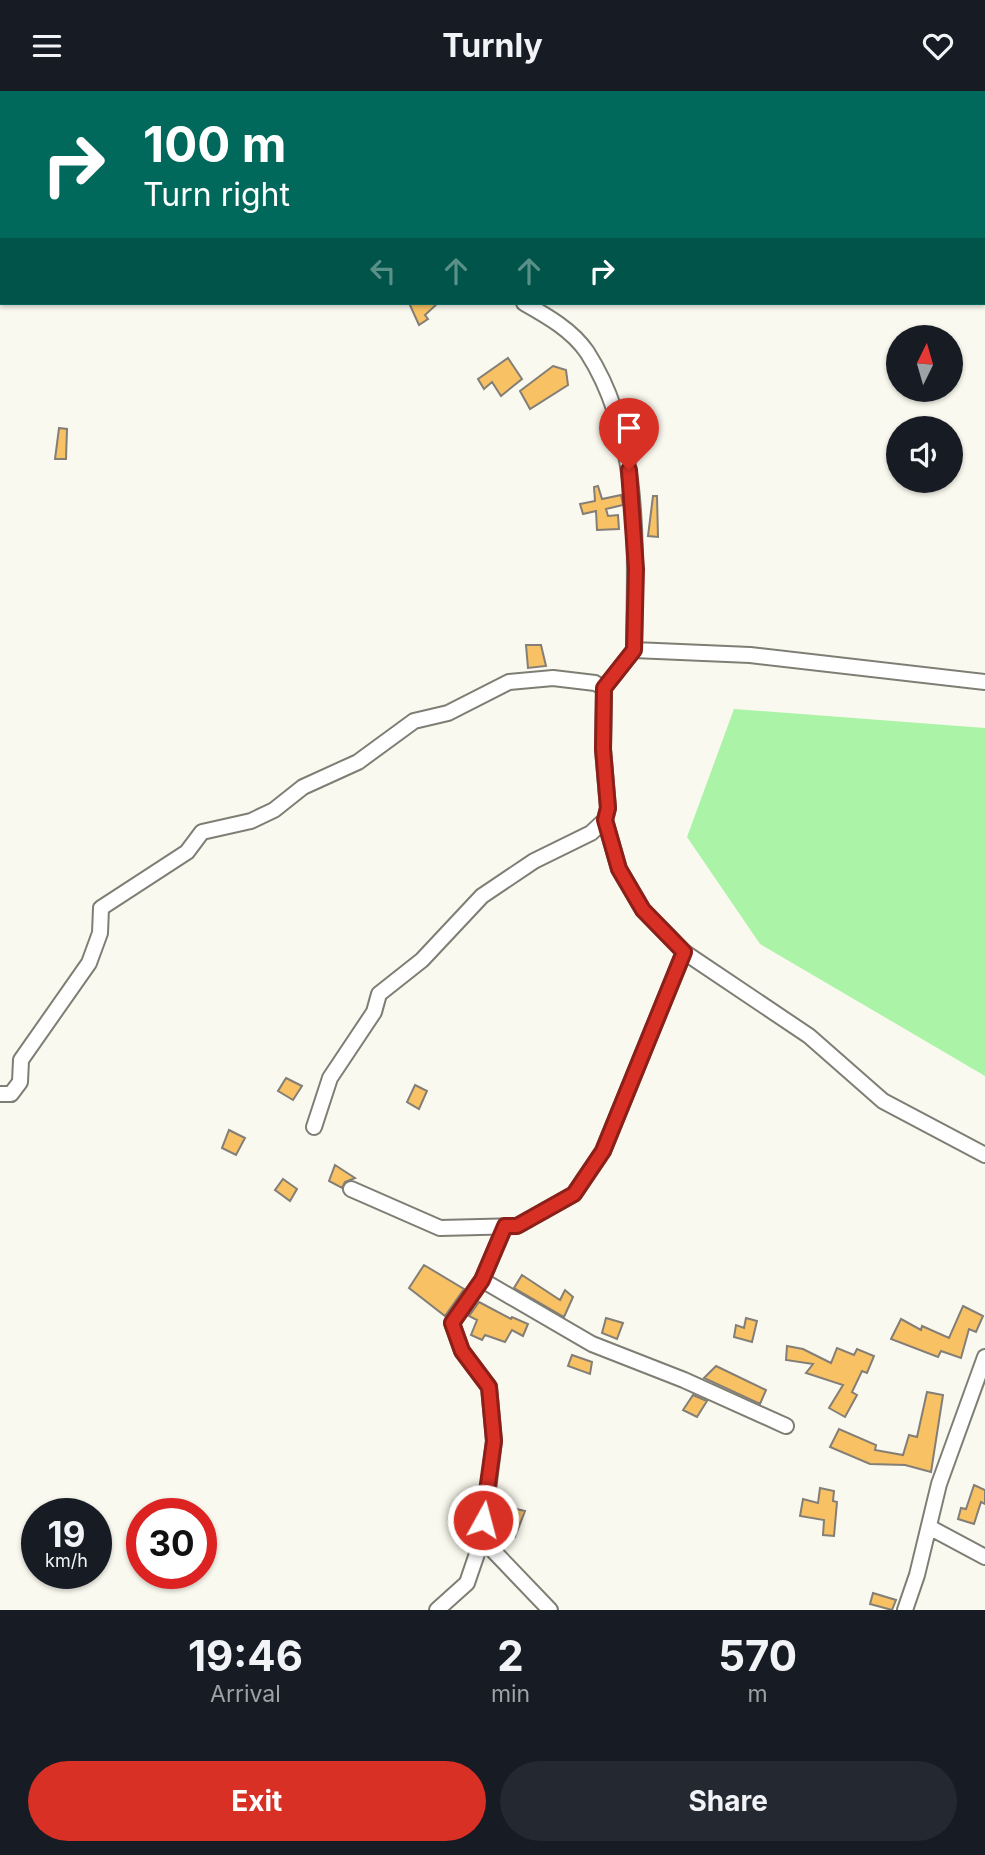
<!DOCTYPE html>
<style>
body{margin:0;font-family:Inter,sans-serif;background:#242831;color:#f1f3f6;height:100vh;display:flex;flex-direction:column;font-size:26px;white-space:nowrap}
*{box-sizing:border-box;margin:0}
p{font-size:23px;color:#9ea1a6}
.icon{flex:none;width:38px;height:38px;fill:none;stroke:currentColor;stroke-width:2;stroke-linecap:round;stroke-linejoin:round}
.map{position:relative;height:1519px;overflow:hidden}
.details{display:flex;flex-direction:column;background:#171b24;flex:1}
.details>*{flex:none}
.guide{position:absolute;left:0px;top:0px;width:985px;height:214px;box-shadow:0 2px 5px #0004;background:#00695c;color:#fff;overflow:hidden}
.needle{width:46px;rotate:5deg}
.buttons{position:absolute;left:886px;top:234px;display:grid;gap:14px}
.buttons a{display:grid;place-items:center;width:77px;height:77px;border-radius:50%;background:#171b24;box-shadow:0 2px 5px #0004;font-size:35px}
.speed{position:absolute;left:21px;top:1407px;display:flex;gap:14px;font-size:35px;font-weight:700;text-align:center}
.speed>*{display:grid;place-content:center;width:91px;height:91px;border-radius:50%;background:#171b24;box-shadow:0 2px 5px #0004;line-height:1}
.speed small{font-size:18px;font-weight:400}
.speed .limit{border:10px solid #d22;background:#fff;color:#111}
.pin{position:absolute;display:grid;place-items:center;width:60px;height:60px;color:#fff;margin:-72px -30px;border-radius:50% 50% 50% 0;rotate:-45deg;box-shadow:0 0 7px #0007}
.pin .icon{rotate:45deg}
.me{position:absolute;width:77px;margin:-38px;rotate:7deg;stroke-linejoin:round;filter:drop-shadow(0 0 5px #0008)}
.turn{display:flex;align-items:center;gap:24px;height:147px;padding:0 28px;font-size:32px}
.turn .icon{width:91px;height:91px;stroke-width:2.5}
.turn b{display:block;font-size:49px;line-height:60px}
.lanes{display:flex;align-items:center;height:66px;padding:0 28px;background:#0003;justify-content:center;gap:35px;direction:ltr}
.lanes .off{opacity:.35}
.eta{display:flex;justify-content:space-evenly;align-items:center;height:119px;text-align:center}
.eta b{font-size:42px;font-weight:700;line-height:49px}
.button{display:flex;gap:14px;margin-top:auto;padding:14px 28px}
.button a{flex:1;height:80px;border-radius:42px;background:#d93025;color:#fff;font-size:28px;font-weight:700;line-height:80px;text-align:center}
.button a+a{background:#242831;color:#f1f3f6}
header{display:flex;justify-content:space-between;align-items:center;height:91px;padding:0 28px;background:#171b24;font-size:32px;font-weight:700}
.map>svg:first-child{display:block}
.water{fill:#abf4a7}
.building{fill:#f7c164;stroke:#837e76;stroke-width:2}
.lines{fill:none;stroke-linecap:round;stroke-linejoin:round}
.street-casing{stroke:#7f7e75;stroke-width:18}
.street{stroke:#fff;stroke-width:14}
.route-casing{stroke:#8d1f18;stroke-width:18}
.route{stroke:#d93025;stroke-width:12}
</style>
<header><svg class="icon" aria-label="menu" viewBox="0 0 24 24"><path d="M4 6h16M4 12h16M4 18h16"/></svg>Turnly<svg class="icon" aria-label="heart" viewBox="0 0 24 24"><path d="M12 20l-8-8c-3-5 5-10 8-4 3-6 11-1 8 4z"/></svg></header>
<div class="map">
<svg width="985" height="1519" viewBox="0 0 985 1519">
<rect width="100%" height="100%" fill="#faf9ef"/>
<path class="water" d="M734,618l251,19v348l-225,-132 -73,-107z"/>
<path class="building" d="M409,212h29l-13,12 3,4 -9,6z
M508,267l14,21 -21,17 -9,-14 -8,7 -6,-10z
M553,275l13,4 2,15 -38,24 -10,-18z
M59,337l8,1 -1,30h-11z
M598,395l4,13 19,-4 2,10 -17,4 2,7 10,-1 1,14 -22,1 -1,-19 -13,3 -3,-10 15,-3 -1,-14z
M653,405h4l1,41 -10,-1z
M526,554h15l5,21 -18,2z
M286,987l16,8 -9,14 -15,-9z
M415,994l12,6 -8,18 -12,-7z
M229,1039l16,8 -9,17 -14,-7z
M335,1074l20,13 -10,4 -3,6 -13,-7z
M283,1088l14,10 -7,12 -15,-11z
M424,1174l40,24 -19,27 -36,-28z
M522,1184l38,25 5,-10 8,7 -9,20 -50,-29z
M479,1211l32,17 1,-2 16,7 -5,12 -11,-6 -7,12 -20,-7 -3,5 -11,-5 6,-15 -8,-4z
M963,1215l20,10 -7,16 -7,-3 -8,29 -20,-7 -3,6 -47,-18 10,-20 20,11 1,-4 27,12z
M606,1227l17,5 -6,16 -15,-6z
M746,1227l11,3 -5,21 -18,-5 2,-12 8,3z
M787,1255l16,3 28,14 6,-15 17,7 3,-6 17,7 -7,17 -5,-2 -10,21 5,3 -12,22 -16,-9 14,-23 -37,-12 7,-9 -27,-4z
M572,1264l20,7 -2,12 -22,-8z
M716,1275l50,24 -6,14 -56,-26z
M927,1301l16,3 -12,77 -26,-7 -35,-1 -40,-17 9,-18 37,16 -1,5 28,5 6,-20 8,2z
M693,1304l14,6 -10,16 -14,-7z
M974,1394l11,5v14l-4,-2 -7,22 -16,-5 3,-11 5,1z
M820,1397l14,3 -1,10 4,1 -3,34 -11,-1 1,-15 -24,-4 3,-17 15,4z
M503,1415l22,5 -10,26 -19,-6z
M873,1502l23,7 -4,10 -22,-6z"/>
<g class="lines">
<g class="street-casing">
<path id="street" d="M0,131h2
M524,212c23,13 48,27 63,49 56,87 48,199 47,298
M985,591l-235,-27 -116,-5 -30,38 -1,61 5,59 -3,12 14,49 24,41 41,42 125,84 74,65 102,54
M0,1003h11l9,-12 1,-22 68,-97 11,-30 1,-25 86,-56 15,-20 49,-11 23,-11 29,-23 55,-25 56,-41 34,-8 61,-31 44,-4 42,5 9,5
M314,1036l16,-49 44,-66 5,-18 43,-34 60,-64 52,-35 57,-28 14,-13
M351,1098l89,39 77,-2 57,-32 29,-43 81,-199
M505,1135l-23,54 110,64 92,36 102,46
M482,1189l-30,43 10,28 27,36 5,54 -12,98 68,71
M929,1436l56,30
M437,1519l30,-27 15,-44
M905,1519l12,-35 22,-91 46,-127"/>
</g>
<use href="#street" class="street"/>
</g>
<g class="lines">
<g class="route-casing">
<path id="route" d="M483,1429l11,-79 -5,-54 -27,-36 -10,-28 30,-43 23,-54h12l57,-32 29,-43 81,-199 -41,-42 -24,-41 -14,-49 3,-12 -5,-59 1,-61 30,-38 2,-81 -7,-99"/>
</g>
<use href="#route" class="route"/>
</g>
</svg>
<div class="buttons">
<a><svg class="needle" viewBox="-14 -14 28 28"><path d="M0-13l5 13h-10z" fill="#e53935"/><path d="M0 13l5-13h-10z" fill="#9ea1a6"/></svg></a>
<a><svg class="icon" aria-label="sound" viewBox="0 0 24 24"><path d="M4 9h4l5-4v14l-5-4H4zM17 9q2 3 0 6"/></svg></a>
</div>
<div class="speed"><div>19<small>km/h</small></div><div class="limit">30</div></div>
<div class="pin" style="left:629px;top:379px;background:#d93025"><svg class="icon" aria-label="arrive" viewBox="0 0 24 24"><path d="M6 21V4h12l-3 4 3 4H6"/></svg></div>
<svg class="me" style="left:483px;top:1429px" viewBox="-20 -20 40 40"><circle r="17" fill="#d93025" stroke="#fff" stroke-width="3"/><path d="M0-11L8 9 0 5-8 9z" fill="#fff"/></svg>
<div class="guide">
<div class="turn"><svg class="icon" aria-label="right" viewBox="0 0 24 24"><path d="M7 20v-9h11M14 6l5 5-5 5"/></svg><div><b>100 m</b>Turn right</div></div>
<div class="lanes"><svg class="icon off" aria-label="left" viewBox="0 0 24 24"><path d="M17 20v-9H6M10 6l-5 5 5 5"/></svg><svg class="icon off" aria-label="ahead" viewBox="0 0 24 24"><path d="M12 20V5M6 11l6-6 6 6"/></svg><svg class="icon off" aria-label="ahead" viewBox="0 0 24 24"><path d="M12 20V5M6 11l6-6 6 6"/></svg><svg class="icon" aria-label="right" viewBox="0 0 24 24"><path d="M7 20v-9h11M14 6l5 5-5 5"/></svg></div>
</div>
</div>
<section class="details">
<div class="eta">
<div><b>19:46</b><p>Arrival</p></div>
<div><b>2</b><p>min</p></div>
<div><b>570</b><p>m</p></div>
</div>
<div class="button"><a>Exit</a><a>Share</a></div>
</section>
